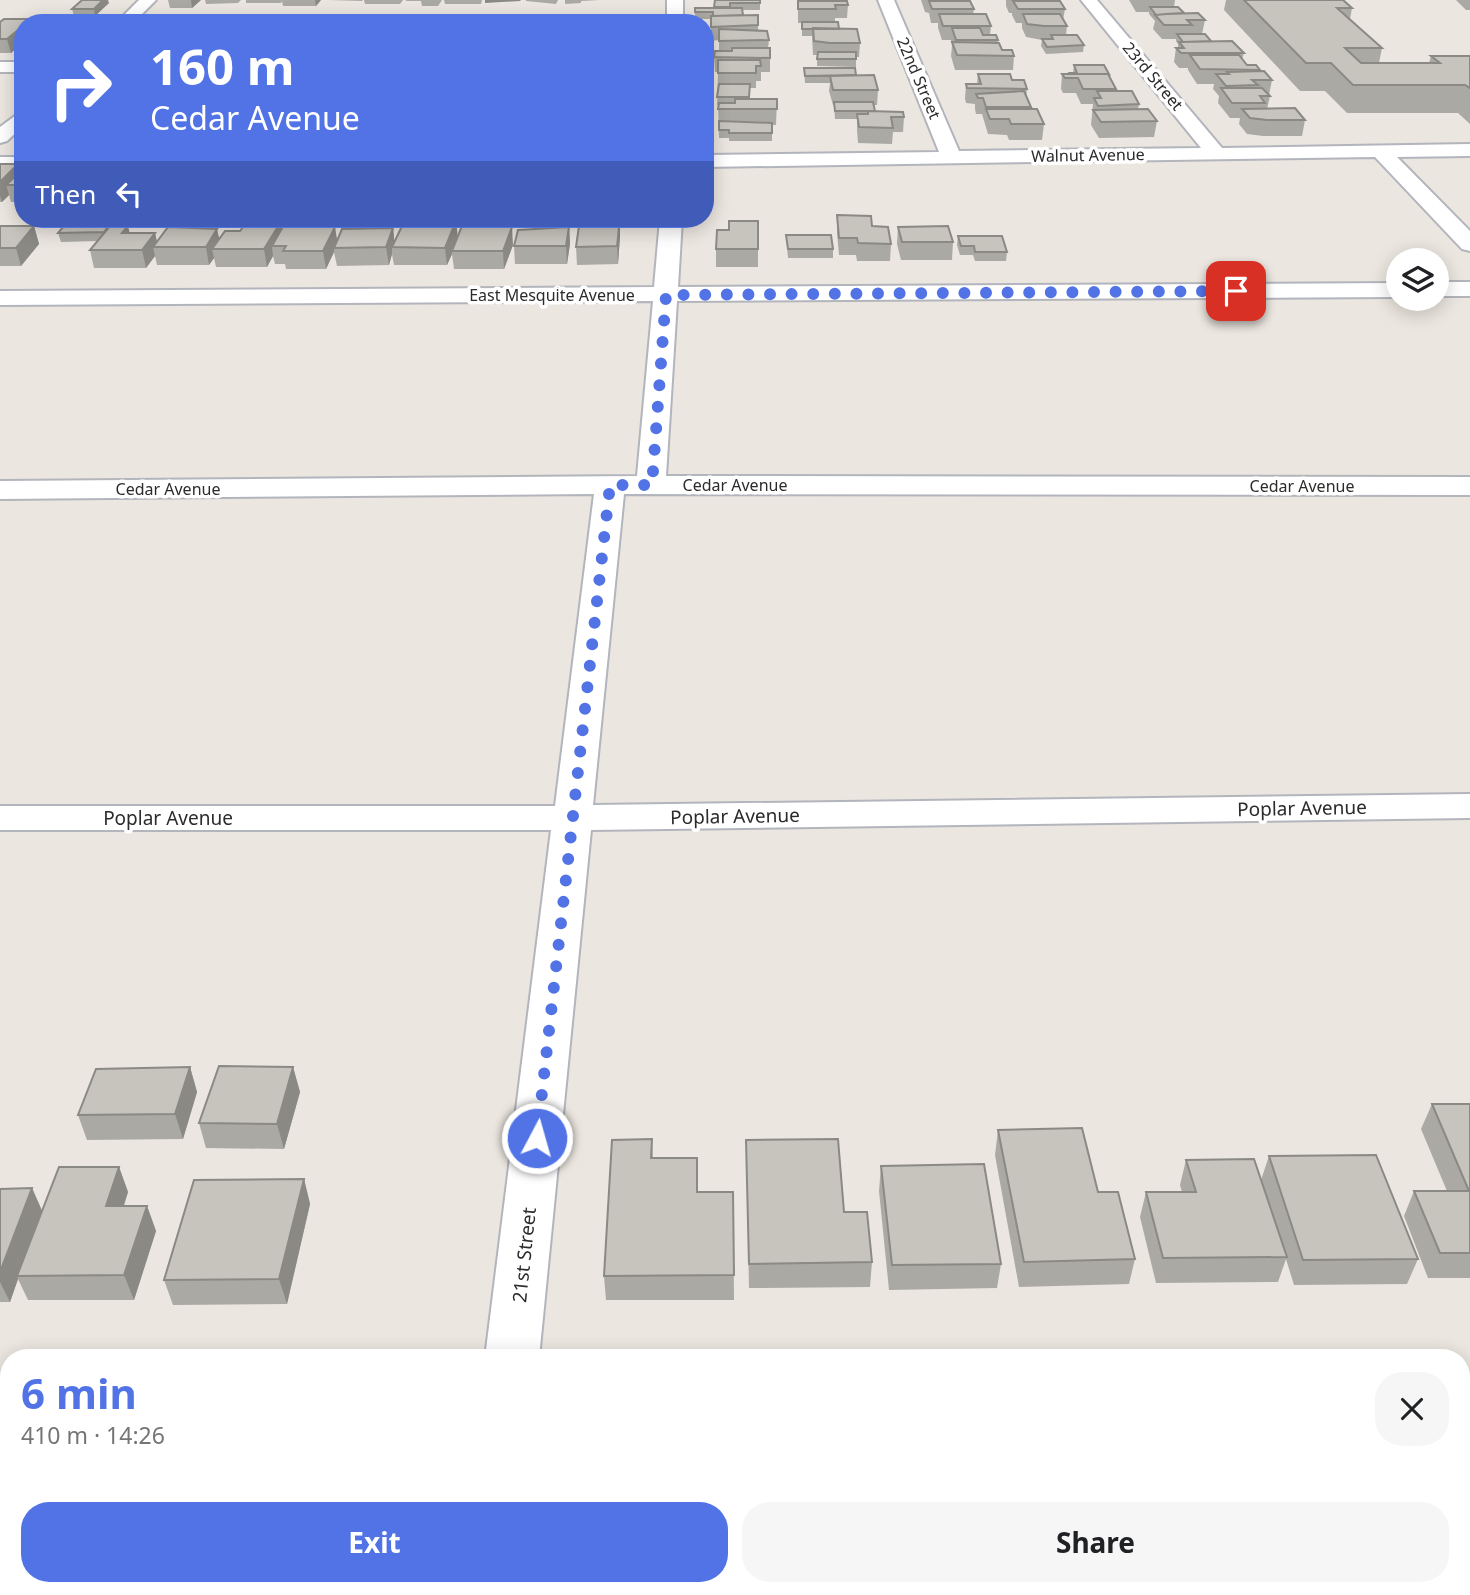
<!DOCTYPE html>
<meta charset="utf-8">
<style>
body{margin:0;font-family:"Noto Sans",sans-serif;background:#f6f6f6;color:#202124;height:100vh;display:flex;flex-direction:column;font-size:26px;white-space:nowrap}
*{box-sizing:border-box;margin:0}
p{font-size:23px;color:#757577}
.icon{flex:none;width:38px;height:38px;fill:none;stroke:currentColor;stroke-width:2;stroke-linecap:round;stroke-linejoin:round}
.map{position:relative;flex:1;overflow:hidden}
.side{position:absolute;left:0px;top:1349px;width:1470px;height:247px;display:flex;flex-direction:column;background:#fff;border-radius:28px 28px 0 0;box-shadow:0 4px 18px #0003}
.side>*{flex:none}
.hud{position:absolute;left:14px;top:14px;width:700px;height:214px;border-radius:28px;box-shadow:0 4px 18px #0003;background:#5173e6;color:#fff;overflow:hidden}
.tools{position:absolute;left:1386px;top:248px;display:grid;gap:14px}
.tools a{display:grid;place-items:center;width:63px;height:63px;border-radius:50%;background:#fff;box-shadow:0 4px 18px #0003;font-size:35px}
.pin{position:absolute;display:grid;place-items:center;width:60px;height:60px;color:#fff;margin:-30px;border-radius:14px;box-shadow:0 4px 10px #0006}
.me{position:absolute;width:77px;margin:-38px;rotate:6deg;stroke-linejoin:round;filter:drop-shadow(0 0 5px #0008)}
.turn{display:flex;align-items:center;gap:24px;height:147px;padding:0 21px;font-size:32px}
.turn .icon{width:91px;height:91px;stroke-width:2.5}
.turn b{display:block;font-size:49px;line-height:60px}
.then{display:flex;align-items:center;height:66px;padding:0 21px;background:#0003;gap:14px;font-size:26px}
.round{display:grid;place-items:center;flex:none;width:74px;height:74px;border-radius:28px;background:#f6f6f6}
.head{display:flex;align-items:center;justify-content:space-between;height:119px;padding:0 21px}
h1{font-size:42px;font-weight:700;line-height:52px;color:#5173e6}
.primary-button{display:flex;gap:14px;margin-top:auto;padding:14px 21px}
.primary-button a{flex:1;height:80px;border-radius:28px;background:#5173e6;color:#fff;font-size:28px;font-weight:700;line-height:80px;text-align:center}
.primary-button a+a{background:#f6f6f6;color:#202124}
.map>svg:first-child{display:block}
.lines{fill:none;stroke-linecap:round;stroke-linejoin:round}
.minor-casing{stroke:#b3b5bd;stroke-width:4}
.minor{fill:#fff;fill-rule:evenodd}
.wall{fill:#aba9a3}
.shaded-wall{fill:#8b8984}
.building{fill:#c7c4bd;stroke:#8b8984;stroke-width:2}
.route{stroke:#5173e6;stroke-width:12;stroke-dasharray:0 21.6}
.labels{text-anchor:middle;stroke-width:7;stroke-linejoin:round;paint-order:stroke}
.far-street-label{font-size:16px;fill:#2b2b2b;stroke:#fff}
.street-label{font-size:19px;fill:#2b2b2b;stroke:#fff}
</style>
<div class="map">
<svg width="1470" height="1595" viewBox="0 0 1470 1595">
<rect width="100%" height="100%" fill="#ebe6df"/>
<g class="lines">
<g class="minor-casing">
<path id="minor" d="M139,0h17l-23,23h-17z
M667,0h16v23h-16z
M878,0h16l65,151 242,-3 -120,-148h16l125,148 248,-4v12l-73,1 73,74v20l-8,-2 -87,-92 -670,10v-12l234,-3z
M0,62h23v10h-23z
M23,110v16l-16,15 -7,2v-16z
M0,157h23v12h-23z
M660,219h22l-4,68 720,-4v14l-721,4 -11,175 804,1v18l-846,-1 -31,311 877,-11v24l-879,12 -52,528h-54l66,-528h-551v-24h555l39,-312 -594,5v-18l637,-5 16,-175 -653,4v-14l654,-4z
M1437,282h33v14h-33z
M1470,1388v52l-9,2v-52z
M0,1406h9v54h-9z
M455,1587h62v8h-62z"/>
</g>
<use href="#minor" class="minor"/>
</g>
<path class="wall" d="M168,0h33l-9,8h-22z
M205,0h36l-3,3 -32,1z
M246,0h75l-5,6h-33l-1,-5 -1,2h-35z
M328,0h35l-1,1z
M364,0h39l-3,4h-35z
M406,0h36l-4,6h-16l-1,-5h-15z
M444,0h38l-1,4h-36z
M526,0h32l-2,4 -30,-3z
M565,0h35l-19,1v2l-16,1z
M713,0h47v10h-18l1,5h15v16l11,9 -1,8h2v24h-9v9h-5v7h-6l-1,11h28l-1,26h-4v16h-43v-3h-10l-1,-33h-1l1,-33h-3l-1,-15 5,-6v-11l-8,1v-22h-16v-11h19l1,-8z
M921,0h46l7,9 -1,5 18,12 -1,9 8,5v3l4,7 12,6 -1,14h-58l-4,-14 1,-10 -1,-6h-9l-4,-12v-5h-7l-2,-10 -4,-1z
M1006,0h49v1l10,8 -2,11 4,6 -1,9 18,10 -1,7 -37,2 -5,-8 1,-6 -16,-3 -4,-9v-5h-6l-4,-8v-2h-3l-3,-7z
M1129,0h46l-1,7 10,6 21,7 -3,14 9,7 33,12 -2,6 5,6 13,5v1l12,9 -3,15 1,1 -3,13 38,11 -3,16h-39l-16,-2 -8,-10 1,-6h-10l-12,-15 1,-7 -6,-7 1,-5h-17l-9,-14v-2h-9l-5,-6 2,-14h2v-4l-2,-3v-2h-14l-9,-10 2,-8 -6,-7v-2h-13z
M1226,0h117l9,8 -2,11 32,29 -3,15h50l2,-7h39v68l-12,-11h-111l-22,-22h-25l-76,-81z
M1456,0h14v10h-4z
M798,1l50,4 -1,13h-12v4l4,7 21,14 -1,14h-3v10l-39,-1v-11h-4l-1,-19h-10v-13h-4z
M109,3l-14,13h-21l-2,-7z
M32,19l1,4h-10v30h-2l-2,-7 -8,7h-11v-31z
M1074,65l35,12 7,12v2l23,13 -1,5 19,12 -3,16 -55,1 -8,-13 2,-21h-12l-5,-11h-13l-2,-4 1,-15h8v-1h3z
M804,68l52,7 22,15 -1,15h-4l2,6 29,6 -1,15h-10l-1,12 -34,-1 -1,-13v-11h-22l-1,-14h-1l-4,-14 1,-8h-25z
M978,74l34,6 15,9 -1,8 5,10 -1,2 14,15 -2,16h-33l-2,-5 -19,-1 -6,-20h-6l-1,-5v-5l-9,-1 -1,-4 1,-15h11z
M0,164l20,8 3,-3v33h-12l-2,-7 -7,7h-2z
M837,215l35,11 19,18 -1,17h-33l-1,-6h-17l-2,-22z
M113,220l1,6 16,7h25l2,9 62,-3 21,-8 42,-11 1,6 36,-3 1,4 17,13 56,-12 1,14 64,-6 36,-14 1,5 18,18 -9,24h-50l-2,-15 -5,11h-53l-2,-11 -3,11 -52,1 -3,-14 -8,17h-40l-1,-5h-10l-2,-8 -6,11h-51l-2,-9 -5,7h-52l-2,-9 -9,12h-52l-4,-18 7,-9 -36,1 -3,-9z
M758,221v46h-42v-18l13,-19z
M0,226h34l5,18 -18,22h-21z
M569,227l1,17 -3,20h-52l-1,-18z
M898,227l55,15 -1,18h-51l-4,-16z
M786,235l47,14v9h-45z
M958,236l49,16 -1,9h-31l-2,-6h-13l-3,-10z
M620,237l-2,27 -41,1 -1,-18z
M190,1067l7,25 -14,47 -96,1 -9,-25z
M293,1067l7,25 -16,57 -78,-1 -7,-25z
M1432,1104h38v174h-42l-24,-62 10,-25h33l-26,-62z
M998,1130l100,62 37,67 -6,25 -110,3 -24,-132z
M652,1139l1,19 44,34h36l1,108h-128l-2,-24z
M746,1140l126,122 -2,25 -121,1z
M1269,1156l149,103 -11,25 -113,1 -8,-26 -8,23 -122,1 -16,-66 6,-25h36l-2,-7 6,-25 75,20z
M881,1166l120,98 -4,24 -108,2 -10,-99z
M119,1167l9,25 -4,14h23l9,25 -22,69h-106l-10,-21 -8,23h-10v-113l32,-1 10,23z
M304,1179l6,25 -23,100 -114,1 -9,-25z"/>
<path class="shaded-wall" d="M103,0h5l1,3 -14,13 -1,-7z
M191,0h10l-9,8z
M315,0h6l-5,6z
M485,0h36l-1,1 -35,2z
M23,26v13h-6l2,7 -8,7 -4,-14z
M18,164l4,16 -16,5 3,10 -7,7 -2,-6v-14z
M620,219v18l-2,27 -1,-18z
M282,220l3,17 -13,9 1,10 -6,11 -3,-18z
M456,221l2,17 -6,13v3l-5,11 -2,-17z
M34,226l5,18 -18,22 -5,-18z
M128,226l4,17 -6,8 -4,-18z
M335,227l3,18 -4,3v4l-8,17 -3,-18z
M512,227l1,18 -9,24 -1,-18z
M569,227l1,17 -3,20 -1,-18z
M393,228l2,18 -3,1v7l-3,11 -3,-18z
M217,229l4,17 -9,3 2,9 -5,7 -3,-18z
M155,233l3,14h-5l2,9 -9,12 -4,-18z
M190,1067l7,25 -14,47 -8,-25z
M293,1067l7,25 -16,57 -7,-25z
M119,1167l9,25 -13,39 -9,-25z
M304,1179l6,25 -23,100 -8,-25z
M32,1188l11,25 -26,63 1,3 -8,23 -10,-20v-10z
M147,1206l9,25 -22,69 -10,-25z"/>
<path class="building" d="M82,0h21l-9,9h-22z
M715,0h45v3h-30v4h-16z
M801,0h43v1h-43z
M1244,0h99l9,8h-15l45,40h-37l16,15h79l-9,-7h39v32l-5,-3h-112l-22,-22h-25z
M798,1h49l1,4h-13l1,4h-38z
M929,1h41l4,8h-42z
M1013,1h47l5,8h-47z
M1150,7h28l6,6 -18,1 -10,1z
M695,8h47l1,7 -30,1v-4h-18z
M1198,13l7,7h-18l5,5h-28l-9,-10 11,-1z
M939,14h47l5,12h-48z
M1023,14h37l7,12h-23l-17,-2z
M758,15v10l-47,2v-11z
M142,18h17l-5,5h-18z
M239,18h22l-4,5h-22z
M267,18l34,1 -4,4h-34z
M4,19h28l-5,4h-4v3l-16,13h-7v-17z
M41,19h28l-5,4h-28z
M802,22h36l1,7h-37z
M813,28l44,1 3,14h-30l-16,-2z
M952,28h28l3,7h13l2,5h-42z
M719,29l48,2 2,9 -50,1z
M1177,34h28l6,7 -28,1z
M1051,35h26l7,10 -37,2 -5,-8h11z
M1232,41l12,12h-63l-5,-5h8l-5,-6z
M952,42l47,1 3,7h10l2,6 -57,-1z
M732,48h38v10l-56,-1 1,-6h17z
M818,52h38v7h-39z
M1190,55h49l8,10h9l4,5 -60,-1z
M718,60h42l1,6h-5v7h-38z
M1074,65h30l6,11 -2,-2h-37l-1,-1h7z
M804,68h51l1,7 -51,1z
M1264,71l8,9h-20l6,5 -32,1 -10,-12h13l-2,-2z
M978,74h32l2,6h12l3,9 -60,-1 -1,-4h15z
M1062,74h46l8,15h-33l-5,-11h-13z
M874,75l4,15h-45l-3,-14z
M719,84h31l-1,13h-32z
M1221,88h41l8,8h-10l5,7h-33z
M1024,91l7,16h-45l-3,-9h-5l-2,-4z
M1097,91h35l7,13 -41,2 -4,-8h7z
M735,99h42v10h-59l1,-6h16z
M834,102h39l2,9h-40z
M1295,108l10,12h-38l-17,-2 -8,-9z
M986,109h51l7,15h-33l-2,-5h-19z
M1148,109l9,12 -56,1 -8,-12z
M868,111l35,1 1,5h-13l2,11 -34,-1 -2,-13h11z
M719,121l53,2v10h-43v-3h-10z
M0,164h18l-18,18z
M23,169v16h-17z
M837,215l34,1 1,10 16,1 3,17 -33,-1 -1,-5h-18z
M580,219h40l-3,27 -41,1z
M69,220h44l-9,12 -46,1z
M248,220h34l-18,29h-52l13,-18h15z
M438,221h18l-11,27 -53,-1 10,-21h33z
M464,221l30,1 -2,5h20l-9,24h-51z
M729,221h29v28h-42l1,-19h12z
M285,223h34l-2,4h18l-12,24h-40l3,-5h-14z
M0,226h34l-18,22h-16z
M110,226h18l-6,7h33l-13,17h-52z
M948,226l5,16h-51l-4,-15z
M168,227l49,2 -11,18h-53z
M569,227l-3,19h-52l4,-16z
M393,228l-7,19 -52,1 8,-19z
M786,235h45l2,14h-45z
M958,236h44l5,16h-32l-1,-6h-13z
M219,1066l74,1 -16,57 -78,-1z
M190,1067l-15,47 -97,1 18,-46z
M1432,1104h38v149h-30l-26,-62h55z
M1082,1128l16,64h20l17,67 -111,3 -26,-132z
M652,1139l-1,19h46v34h36l1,83 -130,1 8,-136z
M838,1139l6,73h23l5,50 -123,2 -3,-124z
M1376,1155l42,104 -115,1 -34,-104z
M1254,1159l33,98 -124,1 -17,-66h50l-10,-32z
M984,1164l17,100 -109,1 -11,-99z
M59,1167h60l-13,39h41l-23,69 -107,1z
M304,1179l-25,100 -115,1 30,-100z
M32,1188l-32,84v-83z"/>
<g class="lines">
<path class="route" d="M537,1138l73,-653h42l14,-190 570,-4"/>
</g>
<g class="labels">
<g class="far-street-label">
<text transform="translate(1153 76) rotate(50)" y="6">23rd Street</text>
<text transform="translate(919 78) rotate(67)" y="6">22nd Street</text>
<text transform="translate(1088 155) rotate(-1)" y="6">Walnut Avenue</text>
<text x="552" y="301">East Mesquite Avenue</text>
<text x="735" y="491">Cedar Avenue</text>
<text x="1302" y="492">Cedar Avenue</text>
<text x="168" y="495">Cedar Avenue</text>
</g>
<g class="street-label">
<text transform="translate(1302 808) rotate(-1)" y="7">Poplar Avenue</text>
<text transform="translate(735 816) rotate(-1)" y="7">Poplar Avenue</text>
<text x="168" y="825">Poplar Avenue</text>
<text transform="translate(524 1255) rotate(-84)" y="7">21st Street</text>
</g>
</g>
</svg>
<div class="tools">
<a><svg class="icon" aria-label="layers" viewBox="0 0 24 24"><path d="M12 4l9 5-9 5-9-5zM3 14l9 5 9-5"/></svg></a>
</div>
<div class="pin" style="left:1236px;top:291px;background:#d93025"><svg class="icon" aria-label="arrive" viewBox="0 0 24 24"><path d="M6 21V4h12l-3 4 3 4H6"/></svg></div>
<svg class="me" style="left:537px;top:1138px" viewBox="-20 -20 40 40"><circle r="17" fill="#5173e6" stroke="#fff" stroke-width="3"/><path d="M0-11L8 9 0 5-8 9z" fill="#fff"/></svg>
<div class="hud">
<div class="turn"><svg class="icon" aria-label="right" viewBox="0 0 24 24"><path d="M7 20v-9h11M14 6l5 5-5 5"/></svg><div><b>160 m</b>Cedar Avenue</div></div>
<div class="then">Then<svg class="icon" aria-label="left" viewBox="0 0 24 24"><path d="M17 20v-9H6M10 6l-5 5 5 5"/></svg></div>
</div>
<section class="side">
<div class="head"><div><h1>6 min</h1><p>410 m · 14:26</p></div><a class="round"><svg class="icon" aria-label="close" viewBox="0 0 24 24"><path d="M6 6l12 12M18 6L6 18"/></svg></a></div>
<div class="primary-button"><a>Exit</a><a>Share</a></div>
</section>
</div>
